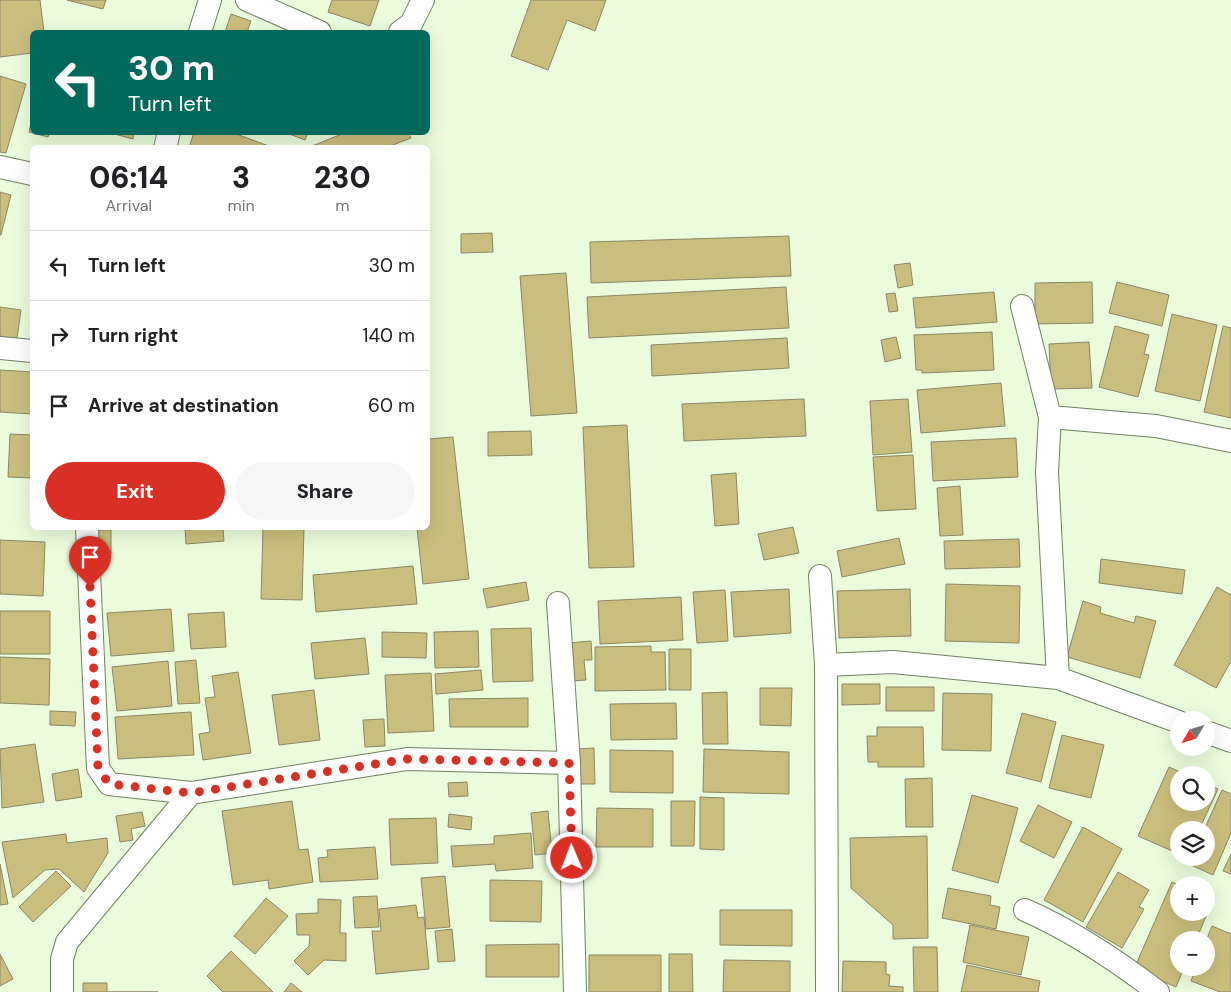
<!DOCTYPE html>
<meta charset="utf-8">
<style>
body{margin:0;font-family:"DM Sans",sans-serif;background:#f6f6f6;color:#202124;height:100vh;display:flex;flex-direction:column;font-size:19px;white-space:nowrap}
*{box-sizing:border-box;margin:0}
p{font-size:16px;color:#757577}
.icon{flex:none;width:28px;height:28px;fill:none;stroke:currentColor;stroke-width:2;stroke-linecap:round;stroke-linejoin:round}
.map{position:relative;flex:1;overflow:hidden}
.panel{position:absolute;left:30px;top:145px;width:400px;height:385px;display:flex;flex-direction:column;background:#fff;border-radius:8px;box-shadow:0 5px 20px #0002}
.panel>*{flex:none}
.top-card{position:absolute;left:30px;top:30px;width:400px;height:105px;border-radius:8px;box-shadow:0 5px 20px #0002;background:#00695c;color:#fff;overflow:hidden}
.needle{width:32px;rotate:232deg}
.fabs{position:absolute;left:1170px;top:711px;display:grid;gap:10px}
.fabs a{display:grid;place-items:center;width:45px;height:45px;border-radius:50%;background:#fff;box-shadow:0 5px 20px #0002;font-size:25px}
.pin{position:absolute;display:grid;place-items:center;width:42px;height:42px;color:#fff;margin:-51px -21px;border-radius:50% 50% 50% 0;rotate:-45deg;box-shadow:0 0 5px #0007}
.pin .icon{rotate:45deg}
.me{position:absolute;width:55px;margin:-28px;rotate:359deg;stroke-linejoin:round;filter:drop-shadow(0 0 4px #0008)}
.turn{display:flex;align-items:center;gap:18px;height:105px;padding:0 15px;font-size:22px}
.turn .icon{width:65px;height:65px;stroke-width:2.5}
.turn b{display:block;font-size:35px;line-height:42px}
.eta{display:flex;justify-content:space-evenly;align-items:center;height:85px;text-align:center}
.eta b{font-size:30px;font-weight:800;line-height:35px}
.button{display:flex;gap:10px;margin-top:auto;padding:10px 15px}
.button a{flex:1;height:58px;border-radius:30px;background:#d93025;color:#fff;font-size:20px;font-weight:800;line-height:58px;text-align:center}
.button a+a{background:#f6f6f6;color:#202124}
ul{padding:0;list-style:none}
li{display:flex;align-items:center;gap:15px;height:70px;padding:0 15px;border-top:1px solid #e0e0e0}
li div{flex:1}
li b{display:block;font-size:19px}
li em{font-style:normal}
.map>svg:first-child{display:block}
.building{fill:#cabe7e;stroke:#8b8665}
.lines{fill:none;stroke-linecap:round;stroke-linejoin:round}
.minor-casing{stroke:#718063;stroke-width:24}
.minor{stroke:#fff;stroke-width:22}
.route{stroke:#d93025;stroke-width:9;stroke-dasharray:0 16.2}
</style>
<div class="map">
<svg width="1231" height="992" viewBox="0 0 1231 992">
<rect width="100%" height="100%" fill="#ebfcdc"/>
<path class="building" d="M0,0h40l4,32h-12v21l-32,4z
M67,0h39l-3,9z
M332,0h47l-9,26 -42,-14z
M531,0h75l-11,31 -28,-11 -19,50 -37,-14z
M231,14l20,7 -4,11h-22z
M0,76l26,8 -20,69 -6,-1z
M32,118v14h18l-2,5 -19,-5z
M107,132h27l-1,7z
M194,132h37l43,16h-85z
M284,132h24l-3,8z
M347,132h61l3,6 -26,10h-78z
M0,192l11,3 -10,40h-1z
M492,233l1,19 -32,1v-19z
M789,236l2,40 -200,7 -1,-41z
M910,263l3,22 -15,3 -4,-23z
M566,273l11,140 -46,3 -11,-140z
M1092,282l1,41 -58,1v-41z
M1117,282l52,13 -7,31 -53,-13z
M786,287l3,41 -200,10 -2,-41z
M994,292l3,30 -81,6 -3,-30z
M895,293l3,18 -9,1 -3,-18z
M0,307l21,3 -4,29 -17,-3z
M1172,314l45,11 -17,76 -45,-10z
M1115,326l34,9 -5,19 5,1 -11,42 -39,-10z
M1223,326l8,2v90l-27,-6z
M992,332l2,38 -72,3v-3h-6l-2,-35z
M896,337l5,21 -16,4 -4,-22z
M787,338l2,30 -137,8 -1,-31z
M1089,342l3,46 -41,1 -2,-45z
M0,370l32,2v42l-32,-2z
M1001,383l4,43 -84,7 -4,-43z
M804,399l2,37 -122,5 -2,-37z
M908,399l4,53 -39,3 -3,-54z
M627,425l7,142 -45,1 -6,-141z
M531,431l1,24 -44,1v-24z
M10,434l22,1v43l-24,-1z
M453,437l16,142 -46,5 -6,-56h11v-89z
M1016,438l2,39 -85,4 -2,-39z
M913,455l3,54 -39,2 -4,-54z
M736,473l3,51 -24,2 -4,-51z
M960,486l3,49 -23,1 -3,-48z
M793,527l6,26 -35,7 -6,-26z
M185,528h38l1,13 -38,3z
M263,528h41l-2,72 -41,-1z
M94,530h17v24h-16z
M899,538l6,26 -63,13 -5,-26z
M1019,539l1,28 -75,2 -1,-28z
M0,540l45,2 -2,54 -43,-2z
M1101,559l84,11 -3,24 -83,-11z
M413,566l4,38 -101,8 -3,-37z
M526,582l3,18 -42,8 -4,-19z
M946,584l74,2 -1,57 -74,-2z
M1217,587l14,8v66l-15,27 -42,-23z
M789,589l2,44 -57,4 -3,-45z
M910,589l1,47 -72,2 -2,-47z
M725,590l3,51 -31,2 -4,-51z
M681,597l2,43 -83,4 -2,-43z
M1083,601l18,6 -1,6 34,10 2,-7 20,5 -16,57 -73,-21z
M171,609l3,42 -63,5 -4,-43z
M0,611h50v43h-50z
M224,612l2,35 -35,2 -3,-35z
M531,628l2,53 -40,1 -2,-53z
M478,631l1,36 -44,1 -1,-36z
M382,632l45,1 -1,25 -44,-1z
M365,638l4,36 -54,5 -4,-36z
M591,641l1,19h-8l2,20 -15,1 -3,-38z
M651,646v6h14l1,38 -71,1v-44z
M669,649h22v41h-22z
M0,657l50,2 -1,46 -49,-2z
M196,660l4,43 -22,1 -3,-42z
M168,661l4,45 -55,5 -5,-44z
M481,670l2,20 -47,4 -1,-20z
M238,672l13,81 -48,7 -4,-26 11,-2 -5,-34 10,-1 -3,-21z
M431,673l3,58 -46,2 -3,-58z
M842,684h38v20l-38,1z
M886,687h48v24h-48z
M760,688h32l-1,38 -31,-1z
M314,690l6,50 -41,5 -7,-50z
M727,692l1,52h-25l-1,-51z
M943,693l49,1 -1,57 -49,-1z
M528,698v29h-78l-1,-28z
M676,703l1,36 -66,1 -1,-36z
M50,711l26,1 -1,14 -25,-1z
M191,712l3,43 -76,4 -3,-42z
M1022,713l34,9 -15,60 -35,-9z
M384,719l1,27 -20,1 -2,-27z
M877,727h46l1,40h-46v-5h-10l-1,-26h10z
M1062,735l42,10 -13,53 -42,-10z
M35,744l9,58 -42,6 -2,-59z
M594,748l1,36h-16l-2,-35z
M704,749l85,3v42l-86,-2z
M610,750l63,1v42l-63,-1z
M1169,767l18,8h-8v27h27v-18l12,5 -19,41h-20v24l-41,-18z
M78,769l4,28 -26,4 -4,-27z
M932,778l1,49h-27l-1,-48z
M467,782l1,14 -19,1 -1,-14z
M1222,790l9,4v39l-18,42 -24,-11 3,-6h14v-28h-2z
M972,795l46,13 -20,75 -46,-13z
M700,797l24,1v52l-24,-1z
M292,801l7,49 9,-1 5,33 -44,7 -1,-9 -35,5 -11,-74z
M671,801h24l-1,45h-23z
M1038,805l34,17 -18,36 -34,-17z
M597,808l56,1v38h-57z
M548,811l4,42 -17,2 -4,-42z
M142,812l3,14 -14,3 2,11 -13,2 -4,-26z
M449,814l23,3 -1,13 -23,-3z
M436,818l2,45 -47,2 -2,-46z
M1083,827l39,22 -39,73 -39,-22z
M531,833l2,35 -37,3 -1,-7 -42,3 -2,-21 43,-2v-8z
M66,834l1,9 40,-5 1,15 -24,39 -25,-23 -14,1 -32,28 -11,-56z
M927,836l1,102 -35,1v-14l-42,-37 -1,-50z
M375,847l3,32 -58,3 -2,-24 10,-1 -1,-7z
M1231,854v20l-8,-3z
M0,864l8,40 -8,1z
M56,871l15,15 -38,36 -14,-15z
M1118,872l31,18 -10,17 5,2 -22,39 -36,-21z
M445,876l5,51 -24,2 -5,-51z
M490,880l52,1 -1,41 -51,-1z
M1172,882l7,3v27h27v-15l7,3 -17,40h-17v28h5l-8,19 -42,-18z
M948,888l43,8 -1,9 10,2 -4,22 -54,-11z
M377,896l2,31 -24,1 -2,-31z
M266,898l22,18 -33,38 -21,-18z
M318,899l23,1 -1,33h6v28l-22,-1 -16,15 -14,-14 15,-15 1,-11h-13l-1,-21 22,-1z
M416,905l2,13 6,-1 5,52 -53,5 -4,-43h9l-2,-22z
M720,910h72v36l-72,-1z
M970,925l59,12 -8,38 -58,-13z
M1212,926l19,8v58h-11l-29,-11 5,-13h10v-27z
M452,929l3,32 -17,1 -3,-31z
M559,944v33h-73v-32z
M913,947h24l1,45h-24z
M231,951l42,41h-50l-16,-16z
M0,954l13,25 -13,7z
M669,954h23l1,38h-24z
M589,955h72v37h-72z
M724,960l66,1v31h-67z
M843,961l43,1v12l4,1 -1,11 14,1v5h-61z
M967,965l73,16 -2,11h-77z
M83,983h24v9h51h-75z
M291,983l11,9h-18z"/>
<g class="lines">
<g class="minor-casing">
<path id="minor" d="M247,0l73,32
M200,32l10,-32
M400,32l11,-8 12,-24
M165,148l4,-16
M0,167l32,7
M1022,306l28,111 -3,55 11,206
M0,348l32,3
M1050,417l106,9 75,15
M87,528l11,240 11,16 82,9 216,-34 162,4
M820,576l6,89 1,327
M558,603l11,160 6,229
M826,665l67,-3 165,16 121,44
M1206,732l25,9
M1025,910c48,21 91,50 133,82
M62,992v-33l5,-17 124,-149"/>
</g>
<use href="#minor" class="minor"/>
</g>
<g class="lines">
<path class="route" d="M90,587l8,181 11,16 82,9 216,-34 162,4 3,95"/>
</g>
</svg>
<div class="fabs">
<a><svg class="needle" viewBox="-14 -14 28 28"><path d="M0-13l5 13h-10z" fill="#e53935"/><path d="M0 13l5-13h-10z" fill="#757577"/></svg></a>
<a><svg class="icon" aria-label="search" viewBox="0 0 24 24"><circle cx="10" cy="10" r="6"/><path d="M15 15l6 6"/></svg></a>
<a><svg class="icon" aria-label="layers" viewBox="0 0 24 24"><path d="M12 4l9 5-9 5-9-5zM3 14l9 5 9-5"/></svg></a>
<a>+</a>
<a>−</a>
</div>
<div class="pin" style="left:90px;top:587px;background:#d93025"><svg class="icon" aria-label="arrive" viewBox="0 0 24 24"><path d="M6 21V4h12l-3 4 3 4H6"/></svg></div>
<svg class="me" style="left:572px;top:858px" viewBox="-20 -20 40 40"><circle r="17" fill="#d93025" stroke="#fff" stroke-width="3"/><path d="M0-11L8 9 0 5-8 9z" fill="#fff"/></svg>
<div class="top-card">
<div class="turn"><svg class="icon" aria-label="left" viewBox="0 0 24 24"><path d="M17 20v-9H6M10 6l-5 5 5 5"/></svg><div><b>30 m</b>Turn left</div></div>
</div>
<section class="panel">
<div class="eta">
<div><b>06:14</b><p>Arrival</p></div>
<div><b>3</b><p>min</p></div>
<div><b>230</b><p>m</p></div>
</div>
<ul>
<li><svg class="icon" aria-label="left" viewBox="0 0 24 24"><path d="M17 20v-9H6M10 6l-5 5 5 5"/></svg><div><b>Turn left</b></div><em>30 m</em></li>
<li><svg class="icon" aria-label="right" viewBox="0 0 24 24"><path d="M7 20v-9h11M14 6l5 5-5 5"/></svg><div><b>Turn right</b></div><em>140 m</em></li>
<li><svg class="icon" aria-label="arrive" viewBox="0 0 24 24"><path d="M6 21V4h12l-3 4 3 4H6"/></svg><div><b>Arrive at destination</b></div><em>60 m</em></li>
</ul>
<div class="button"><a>Exit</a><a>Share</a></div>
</section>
</div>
